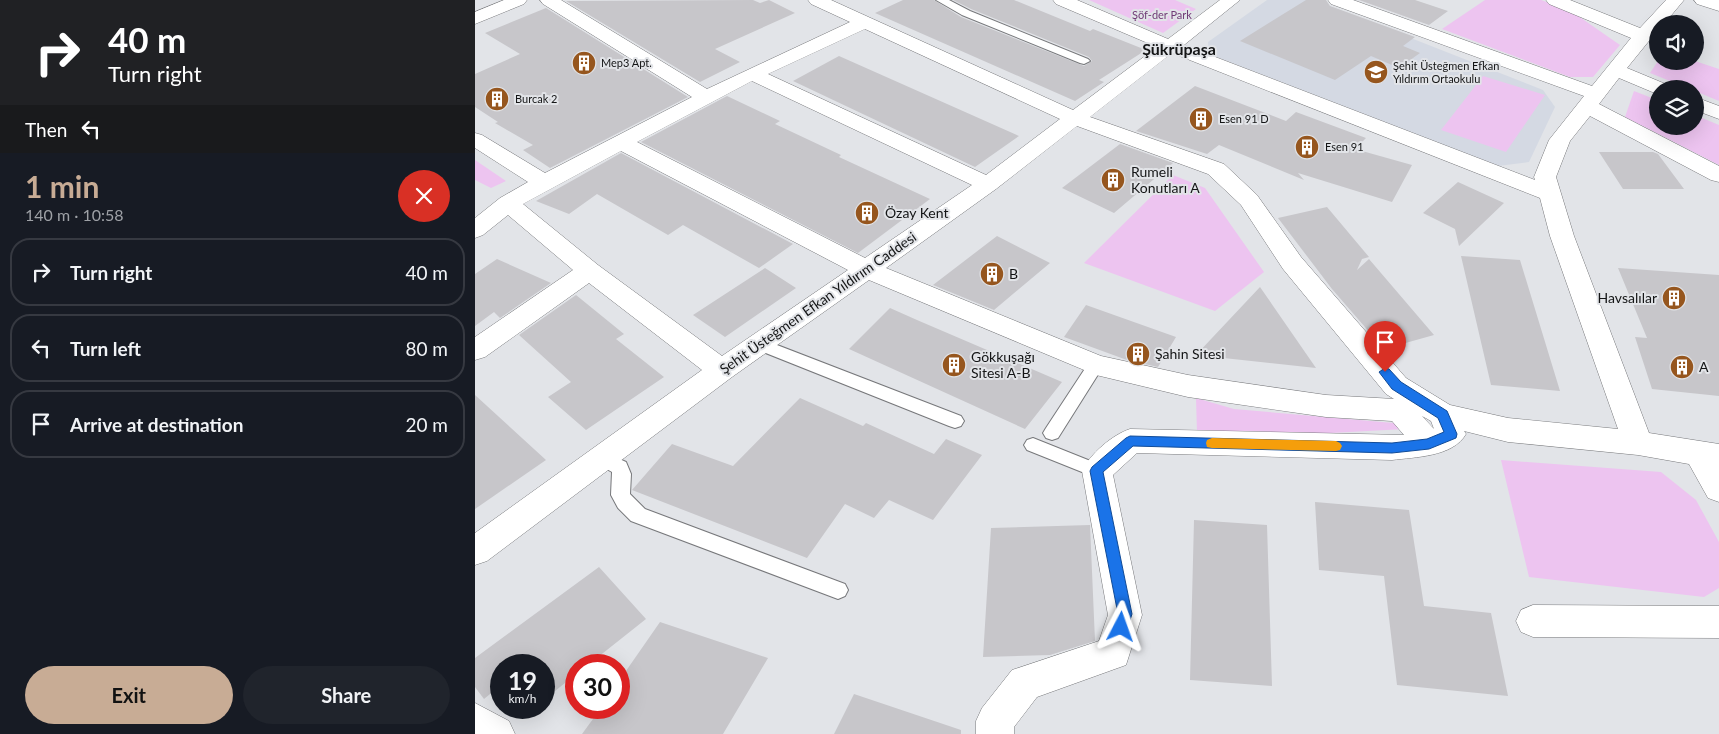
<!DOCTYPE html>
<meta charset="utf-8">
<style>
body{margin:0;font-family:Lato,sans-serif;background:#20242c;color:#f1f3f6;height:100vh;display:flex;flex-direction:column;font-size:19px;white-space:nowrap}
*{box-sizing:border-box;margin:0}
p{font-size:16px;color:#9ea1a6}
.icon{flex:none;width:28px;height:28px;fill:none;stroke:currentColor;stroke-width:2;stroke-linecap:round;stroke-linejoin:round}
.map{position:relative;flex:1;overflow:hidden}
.panel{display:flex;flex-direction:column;background:#171b24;width:475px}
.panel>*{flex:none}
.hud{background:#202124;color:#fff;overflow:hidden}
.fabs{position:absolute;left:1174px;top:15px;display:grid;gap:10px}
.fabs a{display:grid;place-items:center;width:55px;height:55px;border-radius:50%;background:#171b24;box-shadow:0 5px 20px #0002;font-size:25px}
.speed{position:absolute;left:15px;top:654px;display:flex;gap:10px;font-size:25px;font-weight:700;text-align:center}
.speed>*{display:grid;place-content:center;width:65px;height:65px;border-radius:50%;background:#171b24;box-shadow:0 5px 20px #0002;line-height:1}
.speed small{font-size:12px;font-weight:400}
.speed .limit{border:8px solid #d22;background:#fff;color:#111}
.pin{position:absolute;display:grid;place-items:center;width:42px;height:42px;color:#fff;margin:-51px -21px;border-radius:50% 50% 50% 0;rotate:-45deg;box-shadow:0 0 5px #0007}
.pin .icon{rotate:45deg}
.me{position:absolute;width:55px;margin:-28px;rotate:4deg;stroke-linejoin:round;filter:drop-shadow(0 0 4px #0008)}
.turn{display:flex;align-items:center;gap:18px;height:105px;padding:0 25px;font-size:22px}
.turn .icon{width:65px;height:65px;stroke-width:2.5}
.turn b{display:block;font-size:35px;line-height:42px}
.then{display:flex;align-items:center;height:48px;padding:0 25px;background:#0003;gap:10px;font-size:19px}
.round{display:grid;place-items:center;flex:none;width:52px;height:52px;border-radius:26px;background:#20242c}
.summary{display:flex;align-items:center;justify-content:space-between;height:85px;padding:0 25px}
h1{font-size:30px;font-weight:700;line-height:38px;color:#c8ac95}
.primary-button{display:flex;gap:10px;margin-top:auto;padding:10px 25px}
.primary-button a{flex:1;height:58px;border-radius:30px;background:#c8ac95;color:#111;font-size:20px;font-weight:700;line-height:58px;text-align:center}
.primary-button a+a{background:#20242c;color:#f1f3f6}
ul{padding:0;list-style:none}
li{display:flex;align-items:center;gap:15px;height:68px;margin:0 10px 8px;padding:0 15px;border:2px solid #363941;border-radius:20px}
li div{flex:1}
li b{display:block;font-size:19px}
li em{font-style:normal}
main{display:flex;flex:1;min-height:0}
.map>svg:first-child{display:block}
.built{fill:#d4d9e3}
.green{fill:#edc4f0}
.building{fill:#c7c6ca}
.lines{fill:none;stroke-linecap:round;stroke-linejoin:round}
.service-casing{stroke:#77787b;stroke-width:2}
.minor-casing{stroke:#77787b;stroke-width:1}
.service{fill:#fff;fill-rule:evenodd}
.minor{fill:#fff;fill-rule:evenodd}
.route{fill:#1a73e8;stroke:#114b97}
.slow{fill:#f59e0b}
.labels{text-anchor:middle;stroke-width:4;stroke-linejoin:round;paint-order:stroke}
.far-park-label{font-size:11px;fill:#713a76;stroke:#e2e4e8}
.far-poi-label{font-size:11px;fill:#141516;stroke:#e2e4e8;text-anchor:start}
.poi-label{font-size:14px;fill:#141516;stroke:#e2e4e8;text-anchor:start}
.street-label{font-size:14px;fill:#141516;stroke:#e2e4e8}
.far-district-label{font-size:16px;font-weight:bold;fill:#141516;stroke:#e2e4e8}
</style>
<main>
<section class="panel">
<div class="hud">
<div class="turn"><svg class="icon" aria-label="right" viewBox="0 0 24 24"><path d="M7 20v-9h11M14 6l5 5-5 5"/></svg><div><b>40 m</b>Turn right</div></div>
<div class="then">Then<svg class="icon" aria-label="left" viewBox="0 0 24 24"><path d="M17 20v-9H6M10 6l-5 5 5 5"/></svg></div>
</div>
<div class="summary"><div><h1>1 min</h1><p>140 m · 10:58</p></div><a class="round" style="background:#d93025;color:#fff"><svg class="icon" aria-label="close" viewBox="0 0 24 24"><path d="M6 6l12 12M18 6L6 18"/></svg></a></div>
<ul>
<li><svg class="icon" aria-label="right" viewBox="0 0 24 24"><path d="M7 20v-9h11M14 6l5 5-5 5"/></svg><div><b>Turn right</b></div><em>40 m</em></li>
<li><svg class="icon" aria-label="left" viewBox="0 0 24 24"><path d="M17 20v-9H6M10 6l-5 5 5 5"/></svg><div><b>Turn left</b></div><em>80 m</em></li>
<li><svg class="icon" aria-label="arrive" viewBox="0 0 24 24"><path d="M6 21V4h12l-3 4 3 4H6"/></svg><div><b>Arrive at destination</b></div><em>20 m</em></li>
</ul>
<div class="primary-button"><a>Exit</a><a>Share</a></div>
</section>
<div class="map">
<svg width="1244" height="734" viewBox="0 0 1244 734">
<rect width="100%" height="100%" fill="#e2e4e8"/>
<path class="built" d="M792,0h47l229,90 12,17 -26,55 -31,4 -289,-112 -1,-12z"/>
<path class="green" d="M614,0h86l21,9 -33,24z
M1010,0h56l30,11 49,34 -27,32h-23l-128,-48z
M1183,61h37l24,8v32l-24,-10v-2h-5l-40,-16z
M1008,76l62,19 -39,57 -65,-22z
M1159,91l23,9v26h38v-11l24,10v40l-94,-48z
M0,160l31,21 -15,7 -16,-8z
M698,175l32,13 59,84 -49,39 -131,-48z
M721,398l38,11 171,15v5l-166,9 -42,-5z
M1026,460l160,12 35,28 23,42v46l-15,9 -175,-20z"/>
<path class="building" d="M278,0l7,3 9,-3 26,13 -80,36 25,13 -40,20 -134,-81z
M428,0h31l27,17 123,49 8,-5 -3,-4 -118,-48 -18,-9h61l76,31 3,-2 53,21 -47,30 5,2 -29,19 -200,-88z
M831,0h20l4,6 85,31 -12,9 17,7 -21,15 -28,-12 -36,24 -95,-39z
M884,0h56l33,11 -19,14z
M71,8l142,89 -138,71 -27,-18 10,-5 -38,-22 3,-1 -23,-15v-33l45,-20 -35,-21z
M364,56l180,80 -44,31 -182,-86z
M720,86l91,35 10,-9 70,26 -11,11 57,16 -20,37 -94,-29 6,7 -85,-35 -12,9 -71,-23z
M252,96l53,25 -5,3 66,31 -2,2 91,42 -72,54 -217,-111z
M645,144l53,19 -59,50 -52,-25z
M1124,152h54l5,2 26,35h-61z
M146,153l172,91 -34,24 -76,-43 -15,10 -71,-41 -28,20 -33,-13z
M983,182l46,21 -45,43 -4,-17 -32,-16z
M852,207l42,50 -7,2 -5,11 12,-11 65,76 -50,14 -52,-60 -54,-71z
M522,236l53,27 -56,47 -61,-25z
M986,256l59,4 40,131 -69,-6z
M22,259l54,24 -51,35 -6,-6 -19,14v-52z
M290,268l31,20 -71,49 -32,-22z
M1143,268l101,7v121l-67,-7 -17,-52 12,1z
M785,287l56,81 -120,-13z
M101,295l48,39 -8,5 48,38 -78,53 -38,-33 23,-15 -52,-47z
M611,305l90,32 -18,30 -31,-7 -63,-23z
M415,308l27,12 145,62 -37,47 -176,-80z
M0,395l71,65 -71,49z
M325,398l63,28 3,-3 68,31 12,-15 36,16 -49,65 -44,-20 -15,18 -29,-14 -38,54 -175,-68 40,-46 61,22z
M840,502l94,8 15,96 67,7 17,83 -111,-11 -13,-109 -65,-6z
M719,520l73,5 5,161 -82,-6z
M615,525l5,116 -45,14 -67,2 8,-129z
M124,567l47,52 -58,46h-12v9l-32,26v-35h-43v20l-17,14 -9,-12v-29z
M185,622l108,36 -45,76h-141l19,-26h18v-27z
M379,694l107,36v4h-127z"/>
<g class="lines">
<g class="service-casing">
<path id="service" d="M461,0h13l21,11 118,48 2,2 -6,3 -4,-1 -118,-48z
M284,338l202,78 3,5 -3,5 -6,2 -6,-2 -196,-78 -2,-4 2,-4z
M621,359l6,2 2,4 -46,73 -6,2 -6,-2 -3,-5 3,-5 44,-67z
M558,438l70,28 3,5 -3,5 -6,2 -70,-28 -3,-5 3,-5z
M127,451l24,11 5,12 -1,20 15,15 200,75 3,6 -3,6 -7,3 -207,-78 -13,-13 -7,-13 1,-23 -16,-9 -3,-5 3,-5z"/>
</g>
<g class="minor-casing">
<path id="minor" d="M29,0h23l-3,4 -49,20v-12z
M65,0h21l146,89 143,-67 -39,-18 -3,-4h23l242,110 84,-63 -101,-43 -3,-4h24l91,39 52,-39h20l-56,45 351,135 -1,-3 15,-37 35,-44 -253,-92 -3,-4h25l239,86 39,-48 -82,-34 -3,-4h24l70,28 26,-28h18l-20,24h-7v7l-30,37 41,17 3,4h-14v5l-38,-16 -20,26 120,62v16l-8,-2 -121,-64 -20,25 -14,36 18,59 75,197 70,11v58l-11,-4 -19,-34 -51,-9 -130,-13 -44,-11 2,3c-13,23 -51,23 -74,26l-255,-7 -24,22 29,140 -16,50 -89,32 -23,30v7h-38v-13l6,-13 30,-38 87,-29 9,-26 -26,-144c8,-17 30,-36 48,-42l274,6 -12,-14 -66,-4 -138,-20 -92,-22 -227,-95 -137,97 -245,184 -12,4v-32l227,-163 -113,-87 -104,74 -10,3v-23l98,-67 -65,-55 -25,20 -8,3v-20l25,-20 28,-16 -53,-34v-15l7,2 63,38 147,-76 -149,-93zM390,29l195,90 -74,56 -218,-101zM697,53l368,145 10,38 68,193 -110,-11 -58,-13 -44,-27 -105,-121 -44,-62 -33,-31 -134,-47zM277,81l220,104 -107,73 -228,-116zM602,126l131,48 33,31 42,64 103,125 8,5 -68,-4 -138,-20 -87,-19 -215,-88 110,-79zM146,151l227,119 -126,86 -124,-91 -75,-61zM947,416l9,5 3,8z
M1219,0h25v11l-22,-7z
M1220,97l24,9v13l-24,-9z
M1058,605l186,1v32l-186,-1 -12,-5 -5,-11 5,-11z
M0,703l34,18 6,13h-40z"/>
</g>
<use href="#service" class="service"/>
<use href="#minor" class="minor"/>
</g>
<path class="route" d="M910,368l4,1 12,13 46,29 10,23 -1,4 -27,11 -37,4 -259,-7 -30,26 29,142 -6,18 -5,2 -5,-2 -2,-5 4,-13 -28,-143 2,-4 34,-29 4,-2 262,7 35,-4 17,-7 -6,-14 -46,-29 -13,-17z"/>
<path class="slow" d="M737,438l124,3 4,2 2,3 -2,4 -4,1 -124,-3 -5,-1 -1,-4 1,-3z"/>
<defs>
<g id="building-disc" transform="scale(1.25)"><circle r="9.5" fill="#96561e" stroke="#e2e4e8"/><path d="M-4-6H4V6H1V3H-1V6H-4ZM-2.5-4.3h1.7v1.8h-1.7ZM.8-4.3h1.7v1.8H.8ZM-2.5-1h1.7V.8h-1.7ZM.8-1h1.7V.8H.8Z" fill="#fff"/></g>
<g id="school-disc" transform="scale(1.25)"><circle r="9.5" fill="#96561e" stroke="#e2e4e8"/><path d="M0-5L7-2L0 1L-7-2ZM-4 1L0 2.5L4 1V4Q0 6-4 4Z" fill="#fff"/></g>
</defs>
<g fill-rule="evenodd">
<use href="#building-disc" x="109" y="63"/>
<use href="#school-disc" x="901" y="72"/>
<use href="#building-disc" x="22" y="99"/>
<use href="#building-disc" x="726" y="119"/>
<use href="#building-disc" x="832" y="147"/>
<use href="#building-disc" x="638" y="180"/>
<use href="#building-disc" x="392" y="213"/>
<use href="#building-disc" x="517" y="274"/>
<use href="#building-disc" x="1199" y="298"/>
<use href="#building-disc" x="663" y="354"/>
<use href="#building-disc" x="479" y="365"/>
<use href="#building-disc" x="1207" y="367"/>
</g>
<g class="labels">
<g class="far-park-label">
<text x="687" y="19">Şöf-der Park</text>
</g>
<g class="far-poi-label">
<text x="126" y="67">Mep3 Apt.</text>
<text x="918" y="70">Şehit Üsteğmen Efkan<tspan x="918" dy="13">Yıldırım Ortaokulu</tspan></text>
<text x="40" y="103">Burcak 2</text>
<text x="744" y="123">Esen 91 D</text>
<text x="850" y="151">Esen 91</text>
</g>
<g class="poi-label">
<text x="656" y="177">Rumeli<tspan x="656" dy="16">Konutları A</tspan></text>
<text x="410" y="218">Özay Kent</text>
<text x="534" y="279">B</text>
<text x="1182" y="303" text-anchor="end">Havsalılar</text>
<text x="680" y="359">Şahin Sitesi</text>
<text x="496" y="362">Gökkuşağı<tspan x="496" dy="16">Sitesi A-B</tspan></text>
<text x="1224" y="372">A</text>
</g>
<g class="street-label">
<text transform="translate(343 303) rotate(-35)" y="5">Şehit Üsteğmen Efkan Yıldırım Caddesi</text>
</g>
<g class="far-district-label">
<text x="704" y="55">Şükrüpaşa</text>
</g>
</g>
</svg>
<div class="fabs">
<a><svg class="icon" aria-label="sound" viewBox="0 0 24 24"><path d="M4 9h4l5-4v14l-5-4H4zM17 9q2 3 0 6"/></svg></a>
<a><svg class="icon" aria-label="layers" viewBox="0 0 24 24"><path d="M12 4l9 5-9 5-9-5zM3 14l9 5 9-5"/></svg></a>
</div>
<div class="speed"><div>19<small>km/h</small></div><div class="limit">30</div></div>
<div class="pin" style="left:910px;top:372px;background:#d93025"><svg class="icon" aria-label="arrive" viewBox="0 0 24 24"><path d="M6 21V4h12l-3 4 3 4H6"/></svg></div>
<svg class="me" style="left:646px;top:627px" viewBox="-20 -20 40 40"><path d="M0-17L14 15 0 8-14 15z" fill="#1a73e8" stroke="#fff" stroke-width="4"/></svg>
</div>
</main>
